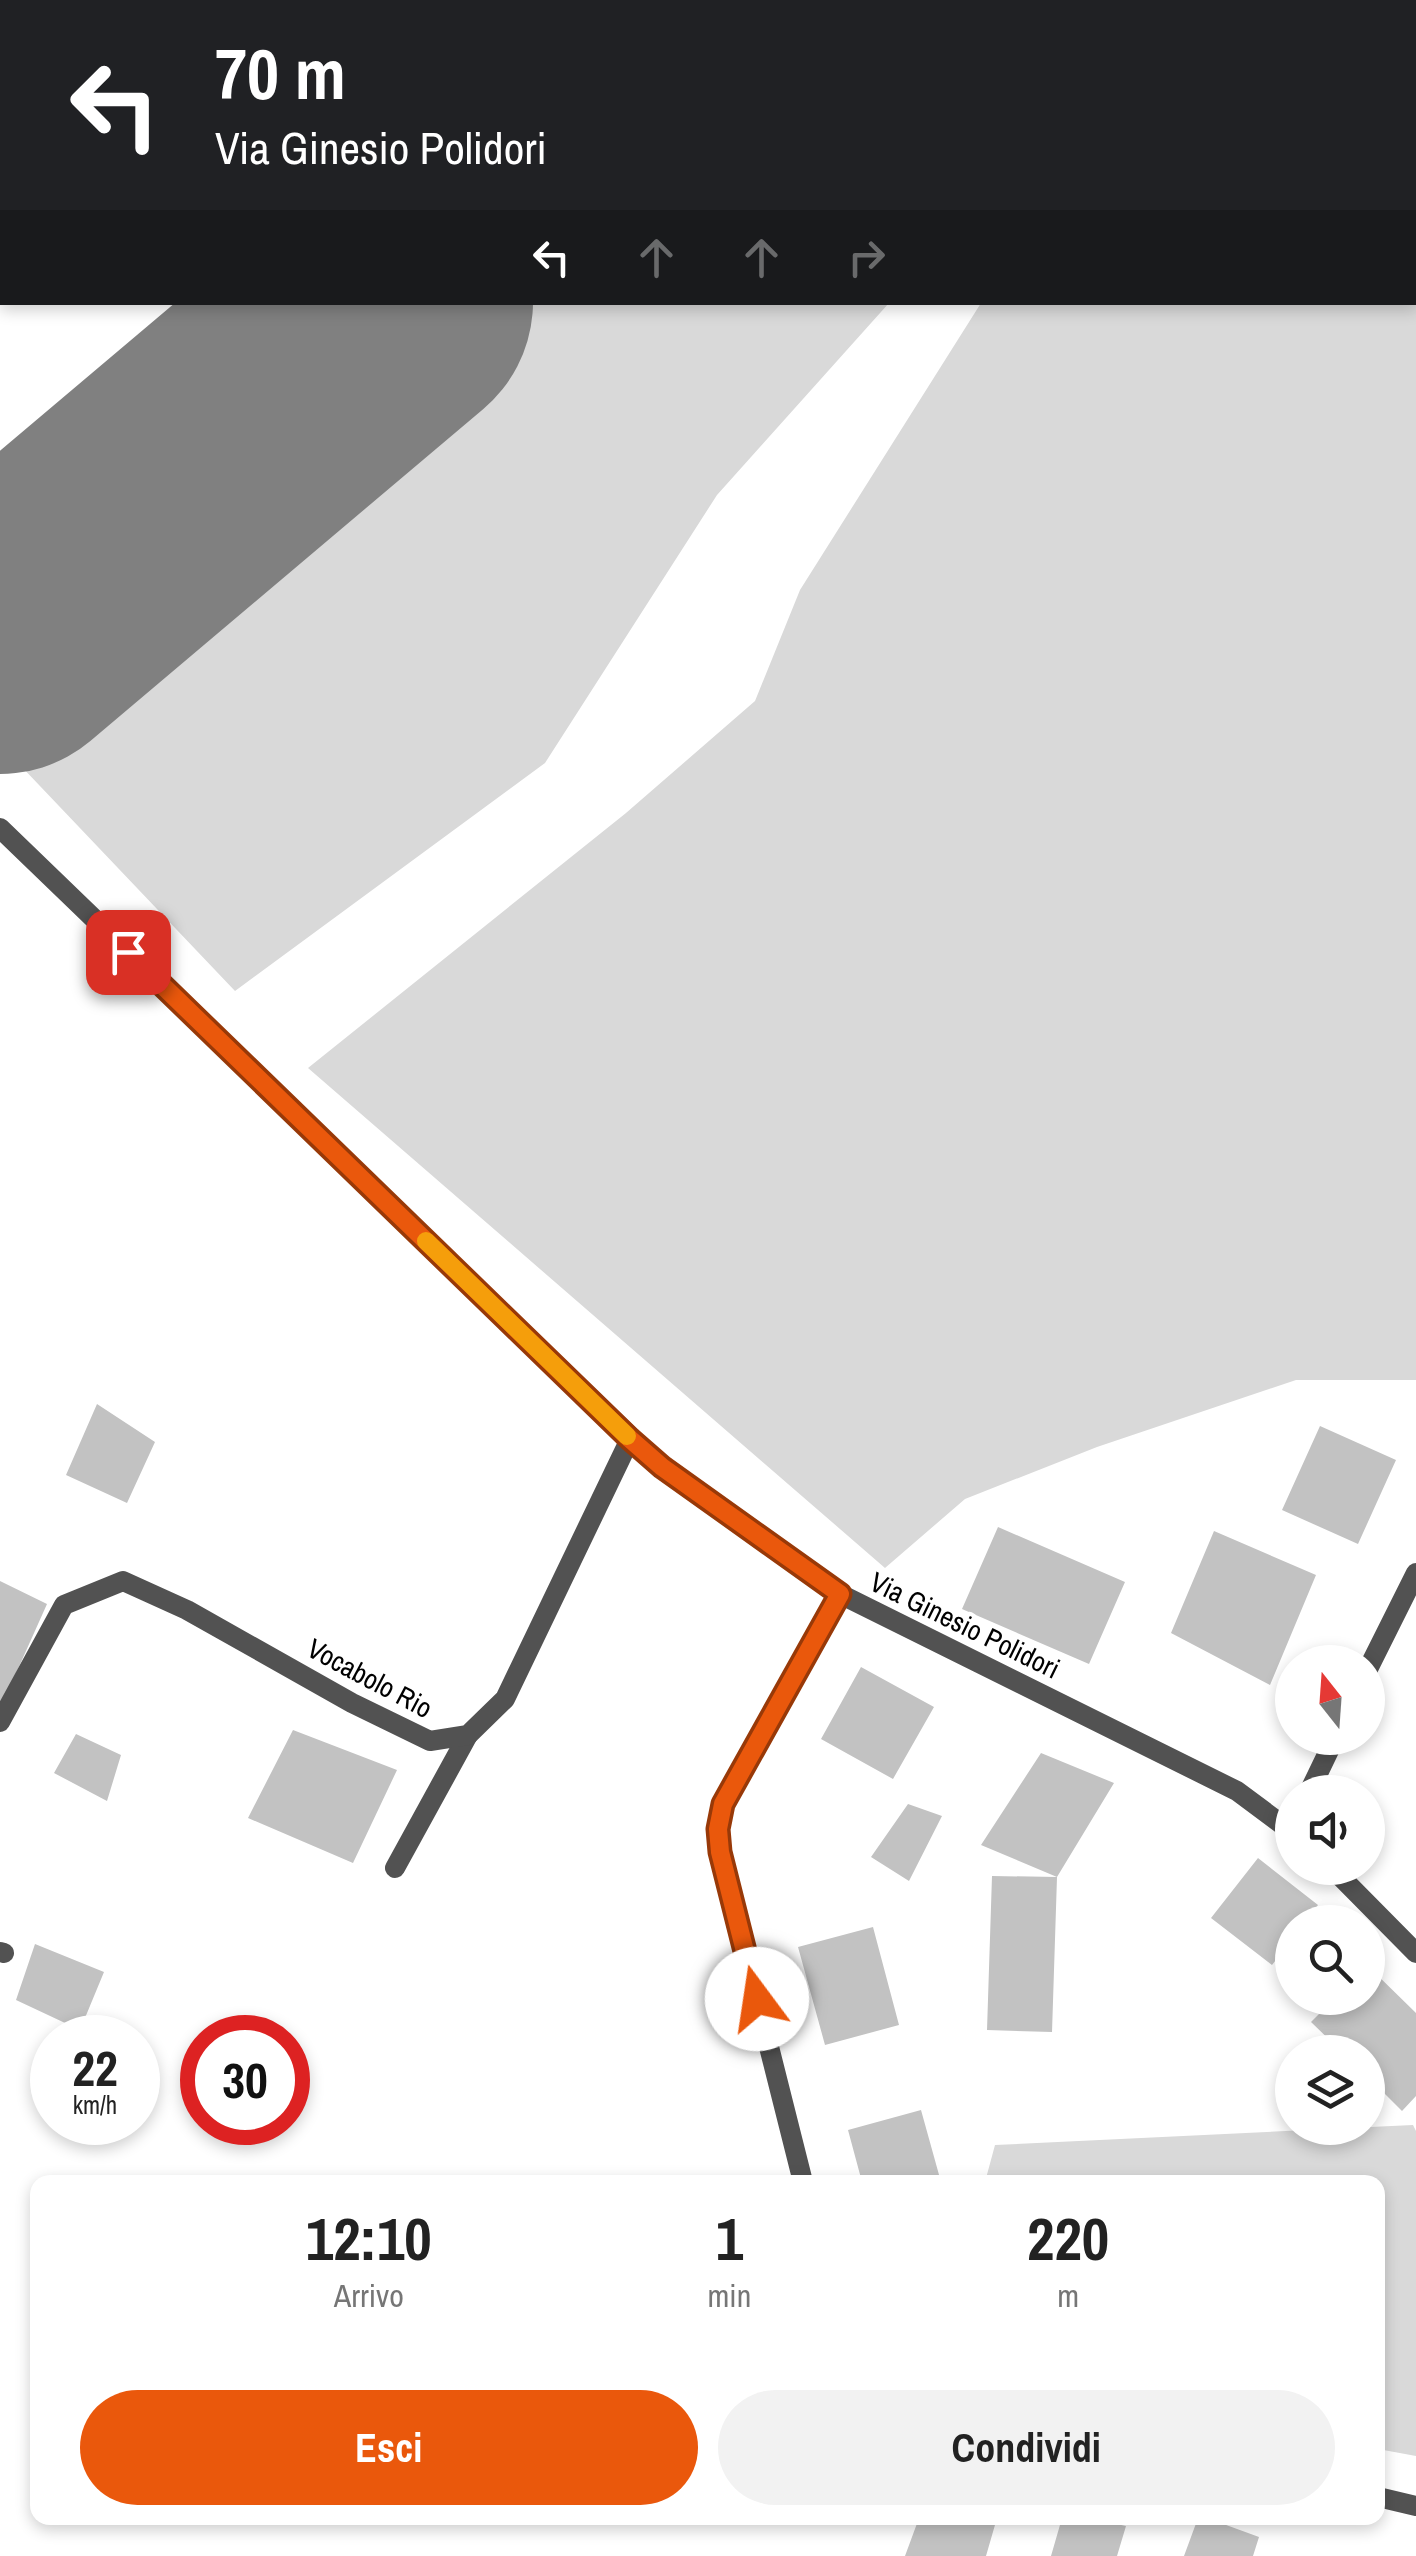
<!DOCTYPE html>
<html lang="it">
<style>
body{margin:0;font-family:"Archivo Narrow",sans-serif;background:#f2f2f2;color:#222;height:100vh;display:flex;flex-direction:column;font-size:38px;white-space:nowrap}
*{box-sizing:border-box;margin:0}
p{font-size:32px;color:#767676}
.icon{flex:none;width:55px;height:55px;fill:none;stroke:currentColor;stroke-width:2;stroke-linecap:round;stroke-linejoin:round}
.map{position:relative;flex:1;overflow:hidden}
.sheet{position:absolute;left:30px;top:2175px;width:1355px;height:350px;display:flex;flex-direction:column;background:#fff;border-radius:20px;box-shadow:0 5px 15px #0003}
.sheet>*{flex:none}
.guide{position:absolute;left:0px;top:0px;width:1418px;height:305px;box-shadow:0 5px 15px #0003;background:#202124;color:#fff;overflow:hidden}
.needle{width:65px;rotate:343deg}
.controls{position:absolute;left:1275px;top:1645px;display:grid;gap:20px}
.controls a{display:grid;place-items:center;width:110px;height:110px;border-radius:50%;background:#fff;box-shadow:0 5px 15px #0003;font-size:50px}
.speed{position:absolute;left:30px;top:2015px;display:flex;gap:20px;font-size:50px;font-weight:700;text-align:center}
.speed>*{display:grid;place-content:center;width:130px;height:130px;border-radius:50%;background:#fff;box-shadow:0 5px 15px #0003;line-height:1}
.speed small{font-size:25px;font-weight:400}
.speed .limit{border:15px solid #d22;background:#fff;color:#111}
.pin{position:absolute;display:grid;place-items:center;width:85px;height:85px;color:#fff;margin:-42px;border-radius:20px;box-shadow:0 5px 15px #0006}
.me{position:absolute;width:110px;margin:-55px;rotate:346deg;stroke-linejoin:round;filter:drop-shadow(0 0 8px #0008)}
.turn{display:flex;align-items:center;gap:35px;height:210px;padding:0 50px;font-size:45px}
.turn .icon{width:130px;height:130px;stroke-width:2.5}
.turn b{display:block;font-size:70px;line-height:85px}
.lanes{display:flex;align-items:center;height:95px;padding:0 50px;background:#0003;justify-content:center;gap:50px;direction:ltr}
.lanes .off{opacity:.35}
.eta{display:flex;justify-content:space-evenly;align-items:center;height:170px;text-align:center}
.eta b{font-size:60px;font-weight:800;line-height:70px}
.button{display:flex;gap:20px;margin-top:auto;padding:20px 50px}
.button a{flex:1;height:115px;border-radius:60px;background:#ea580c;color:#fff;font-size:40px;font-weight:800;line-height:115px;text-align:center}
.button a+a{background:#f2f2f2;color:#222}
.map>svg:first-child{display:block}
.green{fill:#d9d9d9}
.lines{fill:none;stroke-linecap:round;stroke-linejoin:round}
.runway{stroke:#808080;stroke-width:280}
.building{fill:#c2c2c2}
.service{stroke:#525252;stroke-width:20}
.minor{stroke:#525252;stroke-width:20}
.tertiary{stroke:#525252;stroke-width:20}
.route-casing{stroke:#983908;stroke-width:25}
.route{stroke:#ea580c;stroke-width:18}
.slow{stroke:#f59e0b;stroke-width:18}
.labels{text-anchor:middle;stroke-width:8;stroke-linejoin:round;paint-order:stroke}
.street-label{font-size:28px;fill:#000;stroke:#fff}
</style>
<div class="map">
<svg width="1416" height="2556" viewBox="0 0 1416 2556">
<rect width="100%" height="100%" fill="#fff"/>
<path class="green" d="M631,0h529l-532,2z
M1255,0h161v1380h-120l-199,67 -132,52 -80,69 -577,-500 318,-255 129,-112 45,-111 181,-287 434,-1v-300h-163z
M275,302l614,1 -172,192 -172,268 -310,228 -235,-247v-209z
M1413,2125l3,6v325l-38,-7v-267h-393l10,-37z"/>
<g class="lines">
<path class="runway" d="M748,2l3,-2
M0,634l393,-332"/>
</g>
<path class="building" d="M97,1404l58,38 -28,61 -61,-28z
M1320,1426l76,34 -38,84 -76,-34z
M998,1527l127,55 -36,82 -127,-55z
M1214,1531l102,44 -46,110 -99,-52z
M0,1581l47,23 -47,105z
M861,1667l73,40 -41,72 -72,-40z
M293,1730l104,40 -44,93 -105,-45z
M76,1734l45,21 -14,46 -53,-28z
M1041,1753l73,30 -57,94 -5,155 -65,-2 5,-154 65,1 -76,-32z
M908,1804l34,12 -33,65 -38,-24z
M1258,1858l60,47 -13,17h-13v17l-20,26 -61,-47z
M873,1927l26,98 -74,20 -27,-98z
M35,1944l69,28 -24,58 -64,-30z
M1368,1966l48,47v83l-14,15 -34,-34v-25h-26l-31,-30 24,-24h33z
M921,2110l20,72h-79l-14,-52z
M919,2518h78l-11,38h-81z
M1062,2518h26l38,8 -9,30h-66z
M1198,2518h9l52,19 -6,19h-69z"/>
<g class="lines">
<path class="service" d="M395,1868l73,-133"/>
<path class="minor" d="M1368,1669l48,-96
M0,1722l64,-117 59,-24 64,29 165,93 78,38 38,-6 37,-36 125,-260
M1309,1792l26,-54
M0,1952l4,1
M803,2182l-83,-330 -2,-23 5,-25 117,-210
M1378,2497l38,9"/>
<path class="tertiary" d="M0,828l662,639 178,127 397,197 55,41
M1332,1868l84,85"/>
</g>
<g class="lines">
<g class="route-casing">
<path id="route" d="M128,952l502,487 32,28 178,127 -117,210 -5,25 2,23 37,147"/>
</g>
<use href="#route" class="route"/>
<path class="slow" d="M426,1241l201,195"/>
</g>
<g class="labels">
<g class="street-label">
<text transform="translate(965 1625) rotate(26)" y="10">Via Ginesio Polidori</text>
<text transform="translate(370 1678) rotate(28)" y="10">Vocabolo Rio</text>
</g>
</g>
</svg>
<div class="controls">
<a><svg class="needle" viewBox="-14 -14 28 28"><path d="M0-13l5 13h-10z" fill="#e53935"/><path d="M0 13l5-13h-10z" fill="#767676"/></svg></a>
<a><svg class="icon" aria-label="sound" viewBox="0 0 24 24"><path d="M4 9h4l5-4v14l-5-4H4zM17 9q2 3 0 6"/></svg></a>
<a><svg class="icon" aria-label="search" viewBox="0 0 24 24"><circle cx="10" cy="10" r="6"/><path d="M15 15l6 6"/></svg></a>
<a><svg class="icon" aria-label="layers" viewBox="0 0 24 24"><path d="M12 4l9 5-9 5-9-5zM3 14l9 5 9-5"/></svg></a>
</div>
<div class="speed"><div>22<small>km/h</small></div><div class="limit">30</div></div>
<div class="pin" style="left:128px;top:952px;background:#d93025"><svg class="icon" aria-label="arrive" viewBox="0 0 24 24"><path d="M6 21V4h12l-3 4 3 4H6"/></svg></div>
<svg class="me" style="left:757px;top:1999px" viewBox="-20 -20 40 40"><circle r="19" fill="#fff"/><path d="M0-13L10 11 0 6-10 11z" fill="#ea580c"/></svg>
<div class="guide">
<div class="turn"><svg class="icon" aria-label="left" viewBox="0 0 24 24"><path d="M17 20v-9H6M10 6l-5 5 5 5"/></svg><div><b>70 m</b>Via Ginesio Polidori</div></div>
<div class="lanes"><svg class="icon" aria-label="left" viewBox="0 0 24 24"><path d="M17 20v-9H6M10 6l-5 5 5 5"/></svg><svg class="icon off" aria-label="ahead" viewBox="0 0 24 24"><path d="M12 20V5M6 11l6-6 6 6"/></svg><svg class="icon off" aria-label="ahead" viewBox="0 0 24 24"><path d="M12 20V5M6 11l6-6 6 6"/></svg><svg class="icon off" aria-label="right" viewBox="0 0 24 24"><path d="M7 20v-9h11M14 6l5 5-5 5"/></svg></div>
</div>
<section class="sheet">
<div class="eta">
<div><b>12:10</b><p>Arrivo</p></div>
<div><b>1</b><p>min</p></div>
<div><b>220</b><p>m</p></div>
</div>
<div class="button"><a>Esci</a><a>Condividi</a></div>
</section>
</div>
